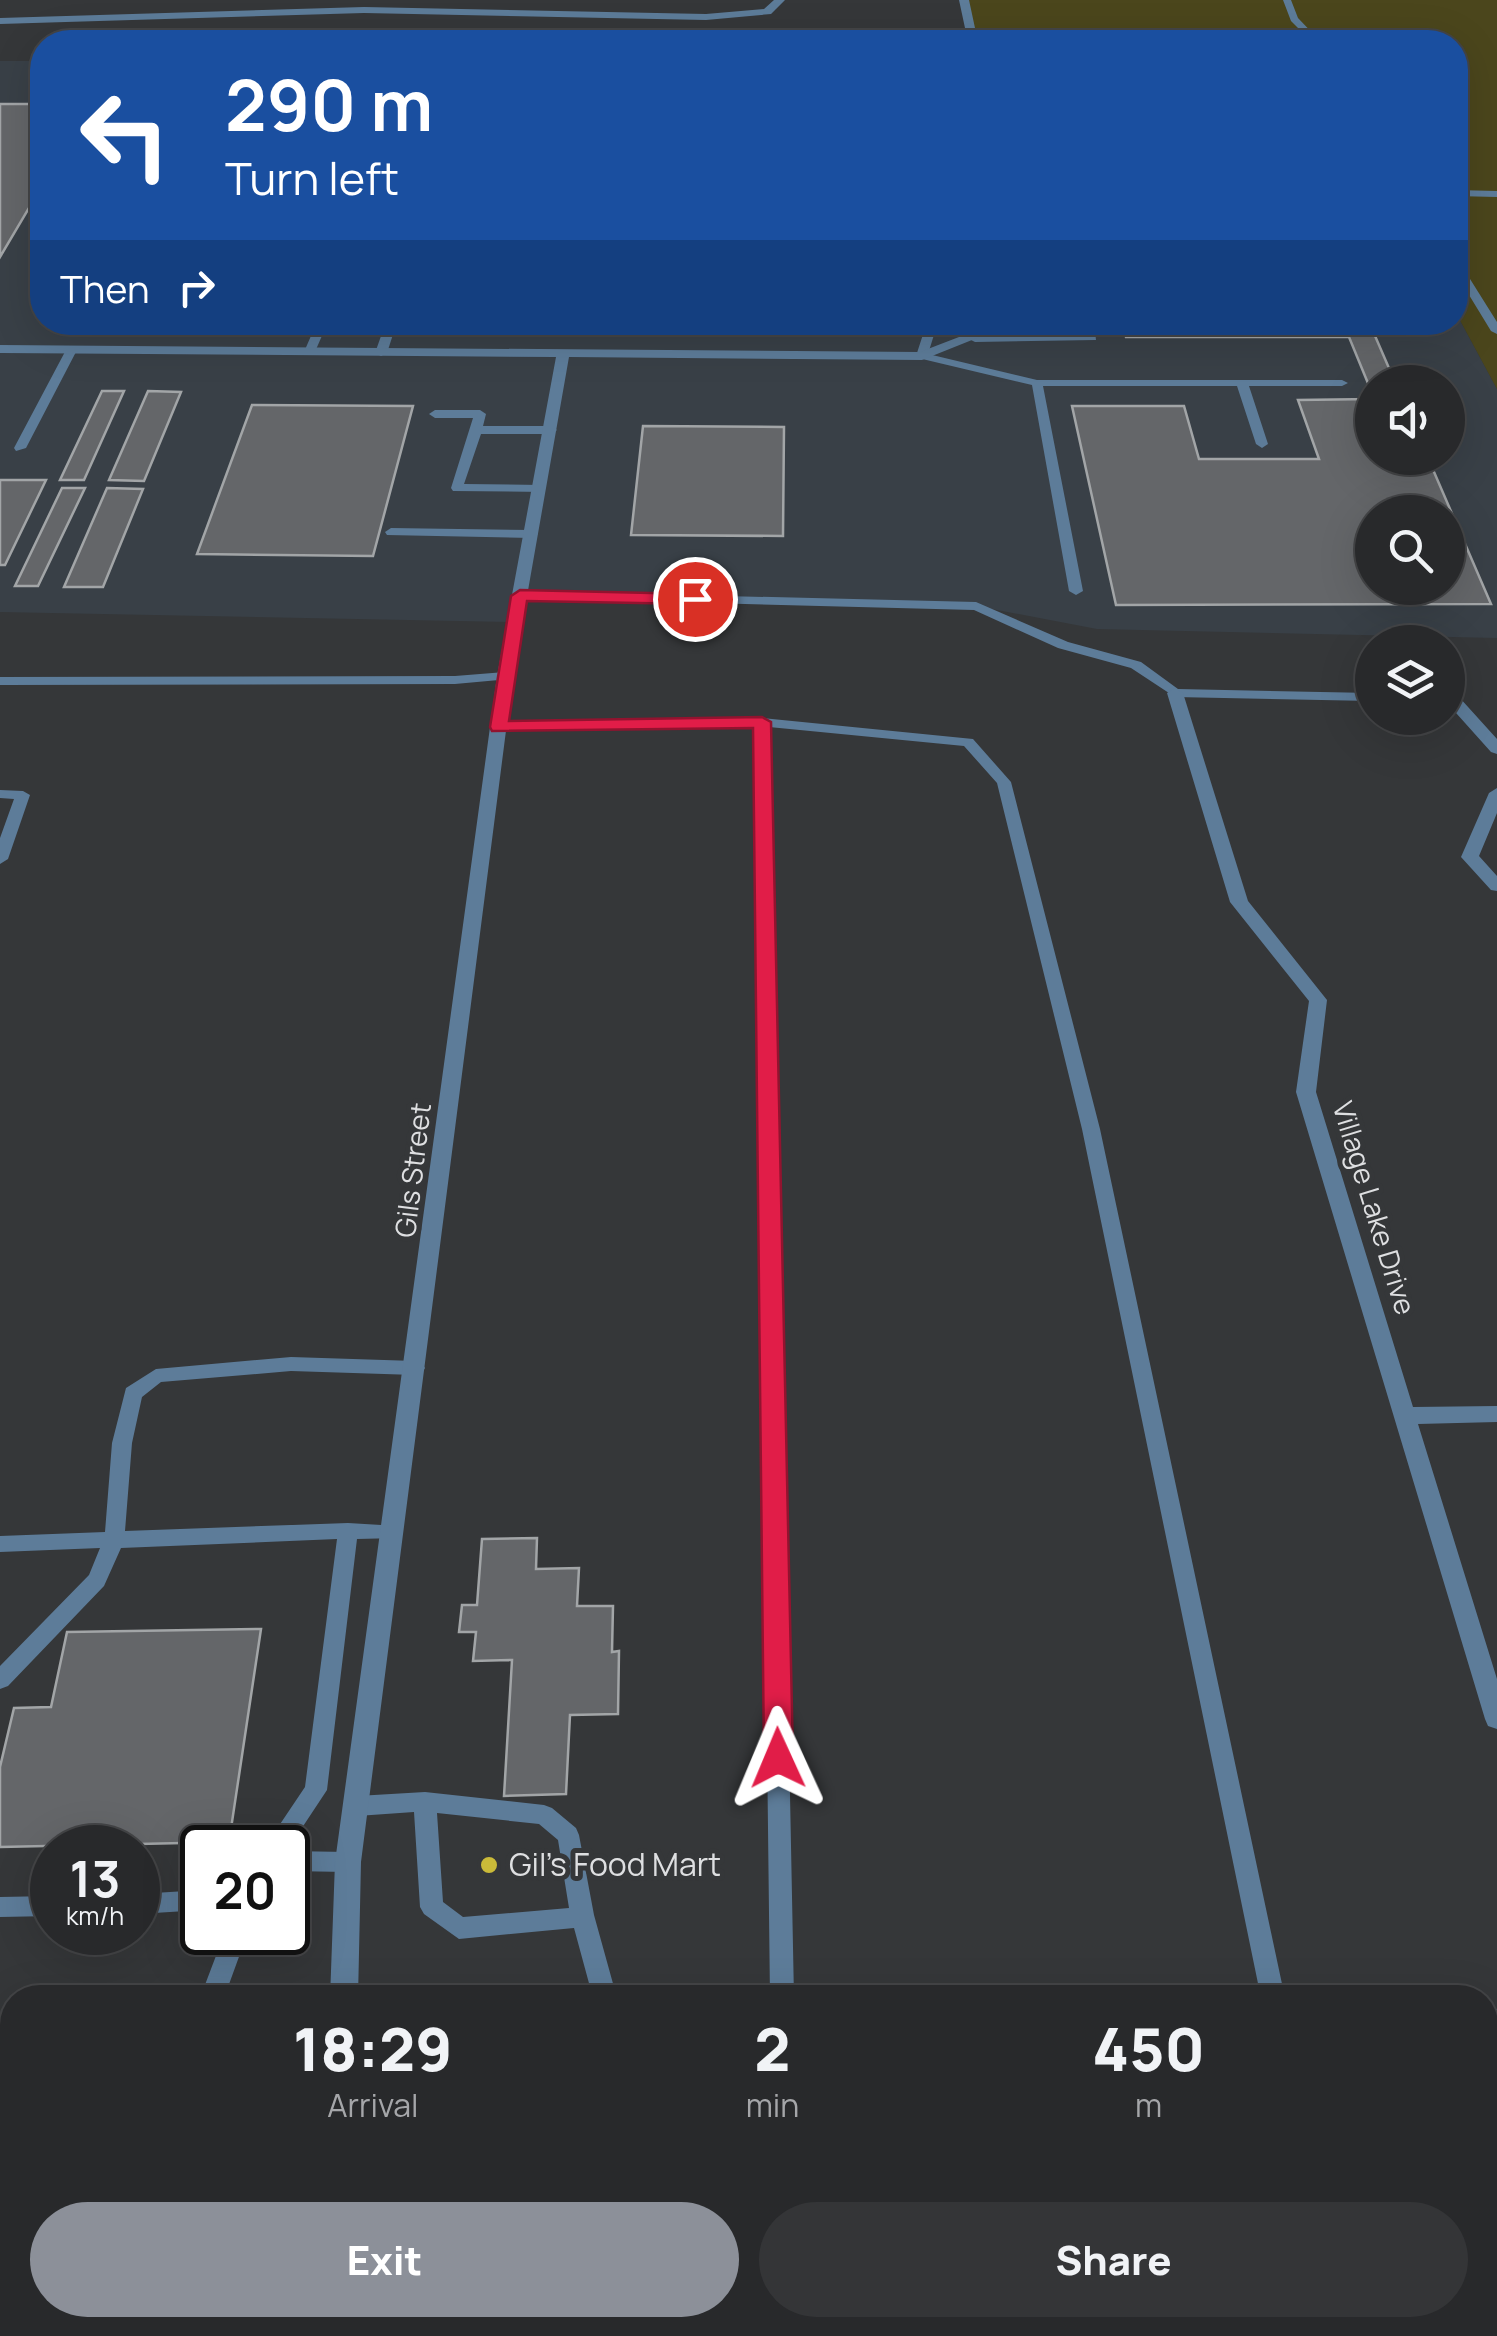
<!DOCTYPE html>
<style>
body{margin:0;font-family:Manrope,sans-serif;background:#343537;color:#f1f3f6;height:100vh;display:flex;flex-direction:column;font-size:38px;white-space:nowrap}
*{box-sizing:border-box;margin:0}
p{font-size:32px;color:#a5a6a9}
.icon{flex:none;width:55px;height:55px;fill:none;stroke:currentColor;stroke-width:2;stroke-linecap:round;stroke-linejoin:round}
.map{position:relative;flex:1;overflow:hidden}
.side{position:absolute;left:0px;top:1985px;width:1498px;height:352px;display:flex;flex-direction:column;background:#28292b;border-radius:40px 40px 0 0;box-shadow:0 10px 40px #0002,0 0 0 2px #444547}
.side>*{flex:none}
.hud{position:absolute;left:30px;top:30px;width:1438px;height:305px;border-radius:40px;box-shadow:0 10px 40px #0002,0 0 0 2px #444547;background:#1a4fa0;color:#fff;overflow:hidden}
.buttons{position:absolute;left:1355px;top:365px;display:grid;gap:20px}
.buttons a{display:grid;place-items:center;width:110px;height:110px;border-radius:50%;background:#28292b;box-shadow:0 10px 40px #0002,0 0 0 2px #444547;font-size:50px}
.speed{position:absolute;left:30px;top:1825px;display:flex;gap:20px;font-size:50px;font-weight:700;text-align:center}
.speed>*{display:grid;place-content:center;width:130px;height:130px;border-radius:50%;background:#28292b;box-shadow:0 10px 40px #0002,0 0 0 2px #444547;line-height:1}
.speed small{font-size:25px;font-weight:400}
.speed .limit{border:5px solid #111;border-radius:15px;background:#fff;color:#111}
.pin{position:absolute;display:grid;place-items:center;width:85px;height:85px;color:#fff;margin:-42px;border:5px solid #fff;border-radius:50%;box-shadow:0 2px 10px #0007}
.me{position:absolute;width:110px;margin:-55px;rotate:359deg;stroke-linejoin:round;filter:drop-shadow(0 0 8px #0008)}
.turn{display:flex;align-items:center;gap:35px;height:210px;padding:0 30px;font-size:45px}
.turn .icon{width:130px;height:130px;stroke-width:2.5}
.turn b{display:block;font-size:70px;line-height:85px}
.then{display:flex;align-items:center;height:95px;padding:0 30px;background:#0003;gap:20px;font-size:38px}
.eta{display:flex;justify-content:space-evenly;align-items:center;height:170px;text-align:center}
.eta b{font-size:60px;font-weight:800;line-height:70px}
.cta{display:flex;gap:20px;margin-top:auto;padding:20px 30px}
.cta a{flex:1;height:115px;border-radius:60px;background:#8c9099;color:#fff;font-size:40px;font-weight:800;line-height:115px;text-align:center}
.cta a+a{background:#343537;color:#f1f3f6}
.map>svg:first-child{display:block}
.built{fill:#394047;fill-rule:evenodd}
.green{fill:#4b461c}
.building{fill:#646669;stroke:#a2a5a7;stroke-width:2.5;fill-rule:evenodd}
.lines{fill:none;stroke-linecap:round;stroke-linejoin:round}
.lane{fill:#5d7c99;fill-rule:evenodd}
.street{fill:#5d7c99;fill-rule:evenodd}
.primary{fill:#7dbffb;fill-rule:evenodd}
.route{fill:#e11d48;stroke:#92132f;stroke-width:2.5}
.poi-dot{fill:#caba39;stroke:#353739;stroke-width:4}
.labels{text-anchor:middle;stroke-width:10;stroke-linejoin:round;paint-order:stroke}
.street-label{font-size:28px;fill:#dedfe1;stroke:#353739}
.near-poi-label{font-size:32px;fill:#dedfe1;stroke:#353739;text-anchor:start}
</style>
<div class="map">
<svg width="1497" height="2336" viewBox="0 0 1497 2336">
<rect width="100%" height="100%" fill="#353739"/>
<path class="built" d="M0,61h42v261h1413v-11l42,78v249l-400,-9 -121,-23 -456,-11 -5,27 -515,-10zM1372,382h76v76h-76zM1372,512h76v76h-76z"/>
<path class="green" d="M965,0h532v389l-42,-78v-269h-482z"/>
<path class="building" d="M0,104h42v82l-42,71z
M1122,322h247l26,60h-23v11l-23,-56h-223z
M102,391h22l-40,89h-24z
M148,391l33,1 -37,89 -35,-1z
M1372,399v59h56l63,146 -375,1 -44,-199h112l15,53h120l-21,-59zM1372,512h76v76h-76z
M252,405l161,1 -40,150 -176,-2z
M643,426l141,1 -1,109 -152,-1z
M0,480h46l-41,85h-5z
M62,488h23l-47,98h-23z
M107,488l36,1 -40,98h-39z
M537,1538l-1,31 43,-1 -2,38h36l-1,46 7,-1 -1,63 -48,1 -4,79 -62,2 8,-136 -39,1 3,-29h-17l3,-27h15l5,-66z
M261,1629l-32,213 -229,5v-80l14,-59 37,-1 16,-75z"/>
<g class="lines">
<path class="lane" d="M1283,0h8l7,18 23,24h-9l-21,-21z
M973,38l82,1 4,3h-89z
M1455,190l42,1v6l-42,-1z
M1455,260l5,3 37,59v12l-6,-3 -36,-59z
M317,322h11l-14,32h-8l-2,-2z
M386,322h11l-10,31 -6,3 -6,-3z
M927,322h11l-10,32 109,26h305l6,3 -6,3h-93l19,58 -6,4 -6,-4 -19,-58h-194l40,205 -7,4 -7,-4 -37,-206 -114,-27 -2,-2z
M1083,322h11l2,18 -121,2 -6,-3 6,-3 111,-1z
M67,348l10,2 -51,98 -10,3 -2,-3z
M480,410l6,4 -3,12h68l6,4 -6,4h-70l-17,50 77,1 4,1v6l-92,-1 -2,-3 22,-70h-38l-6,-4 6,-4z
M391,528l141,2 6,4 -6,4 -145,-3 -2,-3z
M520,591l456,11 92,40 73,20 37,27 194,4v8l-197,-4 -44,-29 -73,-20 -84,-38 -459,-12 -2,-3z
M505,672l5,1v6l-55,5 -455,1v-8l455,-1z
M762,718l211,21 38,43 89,347 185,869h-24l-179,-869 -85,-346 -33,-37 -195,-19 25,1271h-24l-15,-1272 -256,5 -7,-4 7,-4z
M0,790l23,1 7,4 -22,64 -8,5v-26l14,-39 -14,-1z
M291,1357l124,4 7,2 3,5 -3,5 -7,2 -124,-4 -130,11 -19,15 -10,46 -7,88 223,-8 50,3 3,6 -3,6 -41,1 -30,251 -39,59 -24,-1 41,-61 32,-248 -216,9 -17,38 -96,100 -8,3v-23l89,-91 11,-27 -100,4v-16l105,-4 7,-89 14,-55 30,-19z
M425,1792l119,13 8,3 24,20 3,7 15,80 23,83h-24l-19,-70 -115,11 -35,-25 -4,-7 -6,-95 -57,4 -8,-3 -3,-7 3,-7 8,-3zM437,1813l102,11 19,16 11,68 -106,9 -20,-15z
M288,1851l60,1 8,3 3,7 -3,7 -8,3 -60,-1z
M202,1890v20l-64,4v-20z
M52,1896v20l-52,1v-20z
M225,1932h23l-24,66h-24z
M0,2014h12v22h-12z
M1485,2309l9,4 3,23h-22l-3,-11h13z
M767,2325h26v11h-26z"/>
<path class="street" d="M774,0h11l-14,14 -65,6 -342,-7 -364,11v-6l364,-11 342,7 58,-5z
M959,0h10l9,42h-10z
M998,322h19l-95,38 -353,-3 -56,319 -152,1186 -3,136h-28l5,-136 162,-1186 59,-319 -556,-4v-8l920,7z
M1175,688l8,5 65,208 79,99 -11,92 97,315 84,-1v16l-79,2 79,255v50l-9,-3 -3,-7 -189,-627 13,-91 -79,-99 -63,-209z
M1453,695l6,2 38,42v15l-6,-2 -43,-48v-7z
M1497,788v25l-18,43 18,20v15l-6,-1 -30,-33 28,-64z"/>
<path class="primary" d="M1485,2009h12v32h-12z
M12,2310v15h29l-5,11h-36v-19z"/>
</g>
<path class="route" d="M520,590l175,4 9,5 -9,5 -168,-3 -18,120 253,-4 9,5 22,1036 -4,9 -11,4 -10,-4 -4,-9 -11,-1030 -261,3 -2,-4 21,-131z"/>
<circle class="poi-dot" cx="489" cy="1865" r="10"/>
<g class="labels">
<g class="street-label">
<text transform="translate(413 1170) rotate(-83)" y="10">Gils Street</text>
<text transform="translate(1374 1208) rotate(73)" y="10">Village Lake Drive</text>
</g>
<g class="near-poi-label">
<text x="509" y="1876">Gil's Food Mart</text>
</g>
</g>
</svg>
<div class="buttons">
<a><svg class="icon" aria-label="sound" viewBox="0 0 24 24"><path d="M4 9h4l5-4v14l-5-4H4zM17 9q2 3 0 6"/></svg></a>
<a><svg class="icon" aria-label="search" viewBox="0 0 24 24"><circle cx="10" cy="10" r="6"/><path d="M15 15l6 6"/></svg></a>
<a><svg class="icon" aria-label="layers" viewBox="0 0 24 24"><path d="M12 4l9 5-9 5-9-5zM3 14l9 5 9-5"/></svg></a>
</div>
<div class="speed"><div>13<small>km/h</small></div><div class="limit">20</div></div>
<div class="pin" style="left:695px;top:599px;background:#d93025"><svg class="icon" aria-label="arrive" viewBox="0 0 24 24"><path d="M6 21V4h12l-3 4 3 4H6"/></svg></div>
<svg class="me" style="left:778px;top:1758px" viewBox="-20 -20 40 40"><path d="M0-17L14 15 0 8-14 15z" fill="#e11d48" stroke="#fff" stroke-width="4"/></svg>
<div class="hud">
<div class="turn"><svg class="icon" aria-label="left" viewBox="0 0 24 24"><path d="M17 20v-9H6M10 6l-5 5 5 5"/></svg><div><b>290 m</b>Turn left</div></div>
<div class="then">Then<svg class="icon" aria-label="right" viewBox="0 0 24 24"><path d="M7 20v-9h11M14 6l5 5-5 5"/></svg></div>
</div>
<section class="side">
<div class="eta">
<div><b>18:29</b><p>Arrival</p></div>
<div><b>2</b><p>min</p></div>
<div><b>450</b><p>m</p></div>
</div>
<div class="cta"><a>Exit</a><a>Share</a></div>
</section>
</div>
